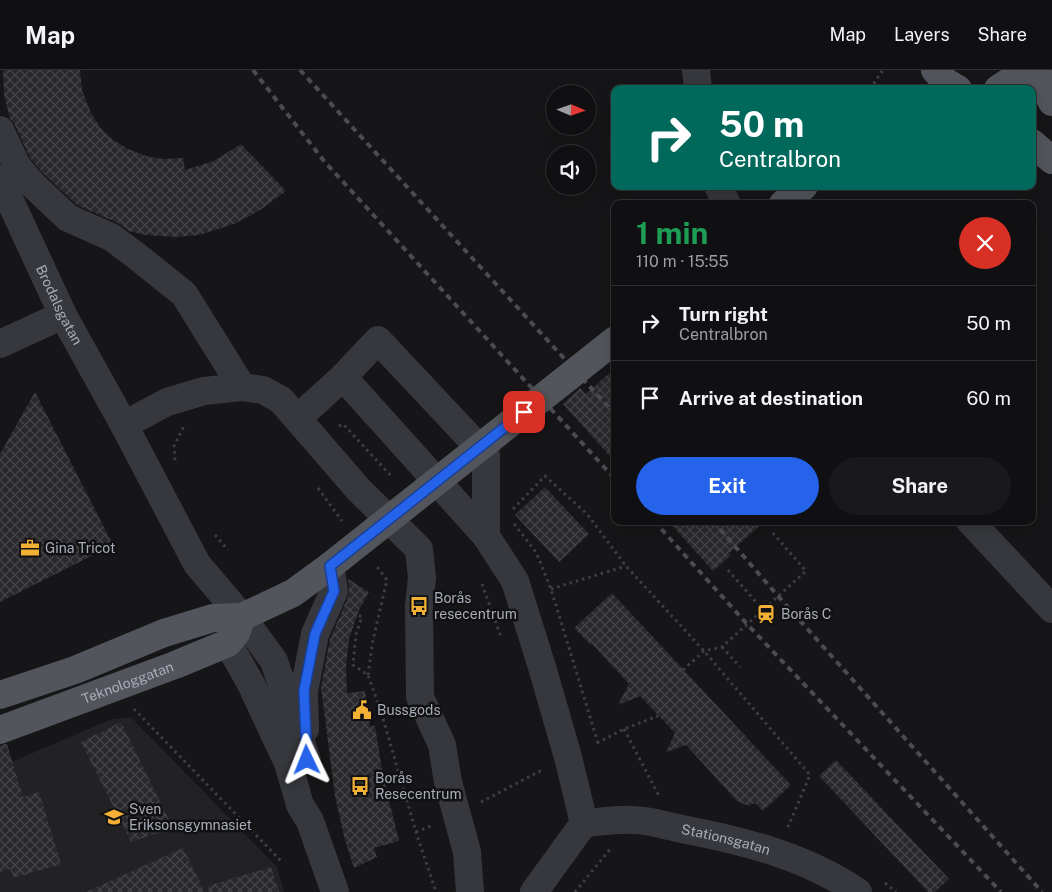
<!DOCTYPE html>
<meta charset="utf-8">
<style>
body{margin:0;font-family:"Public Sans",sans-serif;background:#19191b;color:#f1f3f6;height:100vh;display:flex;flex-direction:column;font-size:19px;white-space:nowrap}
*{box-sizing:border-box;margin:0}
p{font-size:16px;color:#9c9d9f}
.icon{flex:none;width:28px;height:28px;fill:none;stroke:currentColor;stroke-width:2;stroke-linecap:round;stroke-linejoin:round}
.map{position:relative;flex:1;overflow:hidden}
.sheet{position:absolute;left:611px;top:130px;width:425px;height:325px;display:flex;flex-direction:column;background:#101012;border-radius:10px;box-shadow:0 5px 20px #0002,0 0 0 1px #303032}
.sheet>*{flex:none}
.banner{position:absolute;left:611px;top:15px;width:425px;height:105px;border-radius:10px;box-shadow:0 5px 20px #0002,0 0 0 1px #303032;background:#00695c;color:#fff;overflow:hidden}
.needle{width:32px;rotate:92deg}
.tools{position:absolute;left:546px;top:15px;display:grid;gap:10px}
.tools a{display:grid;place-items:center;width:50px;height:50px;border-radius:50%;background:#101012;box-shadow:0 5px 20px #0002,0 0 0 1px #303032;font-size:25px}
.pin{position:absolute;display:grid;place-items:center;width:42px;height:42px;color:#fff;margin:-21px;border-radius:10px;box-shadow:0 2px 8px #0006}
.me{position:absolute;width:55px;margin:-28px;rotate:358deg;stroke-linejoin:round;filter:drop-shadow(0 0 4px #0008)}
.turn{display:flex;align-items:center;gap:18px;height:105px;padding:0 25px;font-size:22px}
.turn .icon{width:65px;height:65px;stroke-width:2.5}
.turn b{display:block;font-size:35px;line-height:42px}
.round{display:grid;place-items:center;flex:none;width:52px;height:52px;border-radius:26px;background:#19191b}
.summary{display:flex;align-items:center;justify-content:space-between;height:85px;padding:0 25px}
h1{font-size:30px;font-weight:700;line-height:38px;color:#1e9e55}
.cta{display:flex;gap:10px;margin-top:auto;padding:10px 25px}
.cta a{flex:1;height:58px;border-radius:30px;background:#2563eb;color:#fff;font-size:20px;font-weight:700;line-height:58px;text-align:center}
.cta a+a{background:#19191b;color:#f1f3f6}
ul{padding:0;list-style:none}
li{display:flex;align-items:center;gap:15px;height:75px;padding:0 25px;border-top:1px solid #303032}
li div{flex:1}
li b{display:block;font-size:19px}
li em{font-style:normal}
header{display:flex;align-items:center;gap:30px;box-sizing:border-box;height:70px;padding:0 25px;background:#101012;border-bottom:1px solid #303032}
header strong{font-size:24px}
nav{display:flex;gap:28px;margin-inline-start:auto;font-size:18px}
.map>svg:first-child{display:block}
.built{fill:#222225}
.building{fill:url(#building-cross-hatch)}
.lines{fill:none;stroke-linecap:round;stroke-linejoin:round}
.path{stroke:#3d3f44;stroke-width:3;stroke-dasharray:2.5 4;stroke-linecap:butt}
.minor{stroke:#37383d;stroke-width:28}
.major{stroke:#53555c;stroke-width:28}
.rail{stroke:#4a4c52;stroke-width:4;stroke-dasharray:6 5;stroke-linecap:butt}
.major-bridge{stroke:#53555c;stroke-width:28}
.route-casing{stroke:#184099;stroke-width:12}
.route{stroke:#2563eb;stroke-width:9}
.labels{text-anchor:middle;stroke-width:5;stroke-linejoin:round;paint-order:stroke}
.street-label{font-size:14px;fill:#a8adb8;stroke:#111113}
.poi-label{font-size:14px;fill:#a8adb8;stroke:#111113;text-anchor:start}
</style>
<header>
<strong>Map</strong>
<nav><a>Map</a><a>Layers</a><a>Share</a></nav>
</header>
<div class="map">
<svg width="1052" height="822" viewBox="0 0 1052 822">
<defs>
<pattern id="building-cross-hatch" width="8" height="8" patternUnits="userSpaceOnUse" patternTransform="scale(1.25)"><rect width="8" height="8" fill="#29292c"/><path d="M0 0l8 8M0 8l8-8" fill="none" stroke="#454548"/></pattern>
</defs>
<rect width="100%" height="100%" fill="#161618"/>
<path class="built" d="M131,647l146,150 7,25h-284v-125l112,-48z"/>
<path class="building" d="M3,0h77l2,20 9,23 9,14 12,12 16,10 18,7 9,2 9,1 19,-1 2,12 29,-9 27,-17 45,47 -26,19 -26,14 -35,11 -23,2 -31,-2 -16,-4 -11,-8 -41,-18 -34,-32 -13,-15 -16,-35 -4,-4 -6,-25z
M615,298v94l-52,-58 17,-16 6,6z
M35,322l78,153 -113,57v-148z
M545,417l44,47 -30,28 -44,-47z
M668,451h97l-36,32 2,2 -18,16z
M348,509l21,13 -10,18 -10,29 -3,26 1,28 18,-2 5,35h5l8,50 16,65 -25,7 3,9 -23,11 -9,-28 -10,-44 -14,-109 9,-48 18,-42 1,-8z
M612,523l179,192 -28,26 -8,-8 -7,3 -11,-5 -51,-56 -20,7 9,-19 -35,-37 -22,9 11,-21 -37,-40 -1,1 -17,-17z
M121,652l52,106 -42,14 -50,-100z
M7,674l16,53 16,-5 22,72 -47,14 -4,-9 -10,3v-127z
M836,690l113,119 -14,13h-7l-109,-116z
M183,778l22,44h-119z
M271,797l8,25h-70l-1,-6z"/>
<g class="lines">
<path class="path" d="M870,19l13,-19
M339,356l4,-2 50,54
M175,390l-1,-14 10,-20
M318,418l24,33
M513,439l32,-33 42,38 39,52 78,85 106,124 -22,52
M514,454l22,28 15,37 47,154
M215,465l13,15
M728,500l35,40
M482,514l19,53
M551,519l75,-23
M353,543l9,4 -6,17 -3,31 15,10 14,40 34,117 20,60
M722,577l18,20
M683,600l21,-19 18,-4 84,-76 -35,-40
M368,605l5,-35 14,-60 -12,-16
M134,639l149,154
M624,659l35,67
M597,673l27,-14 34,-13
M481,732l61,-32
M416,762l15,-6
M885,813l11,9
M575,822l36,-44"/>
<g class="minor">
<path d="M696,0l2,19"/>
<path d="M0,60l17,36 15,18 36,34 43,19 23,17 50,40 58,93"/>
<path id="s1" d="M0,109l63,136 61,110 73,139 45,53 32,44 33,99"/>
<path d="M718,116l9,18"/>
<path d="M0,274l63,-29"/>
<path d="M343,307l35,-37 108,115v81"/>
<path d="M298,348l45,-41 143,159 29,45 27,86 26,90 16,66 -50,69"/>
<path d="M124,355l43,-23 37,-11 38,-4 21,3 18,10 78,90 60,59 3,29 -3,28 1,91 22,48 6,37 19,70 3,40"/>
<path d="M970,451l82,88"/>
<path d="M228,573l23,41 37,79 12,42 10,16 25,71"/>
<path d="M305,659l-1,-38 11,-57 19,-43 -4,-25"/>
<path id="s2" d="M584,753c16,-1 33,-4 49,-3 16,0 34,6 49,9 62,12 123,27 176,63"/>
</g>
<g class="major">
<path d="M935,0l11,12 12,7"/>
<path d="M1036,0l16,32"/>
<path d="M998,19l15,-10 8,-9"/>
<path d="M1032,73l20,17"/>
<path d="M783,134l21,-18"/>
<path d="M0,625l75,-25 89,-37 49,-15 29,-1 51,-24 37,-27"/>
<path id="s3" d="M0,660l175,-65 53,-22 8,-10 6,-16"/>
</g>
<path class="rail" d="M253,0l71,91 291,318
M300,0l315,344
M654,451l93,103 254,268
M713,451l65,75 264,296"/>
<path class="major-bridge" d="M330,496l285,-226"/>
</g>
<g class="lines">
<g class="route-casing">
<path id="route" d="M307,690l-3,-69 11,-57 19,-43 -4,-25 194,-154"/>
</g>
<use href="#route" class="route"/>
</g>
<defs>
<g id="office-bare" transform="scale(1.5)"><path d="M-6-3h4V-5.5h4V-3h4V5H-6ZM-1-4.5V-3h2v-1.5ZM-6 0V1H6V0Z" fill="#f2b134" stroke="#111113" stroke-width="2.5" paint-order="stroke"/></g>
<g id="bus-bare" transform="scale(1.5)"><path d="M-5-6H5V4H4V6H2V4H-2V6H-4V4H-5ZM-3.5-4V0h7V-4ZM-3.5 1.2v1.5H-2V1.2ZM2 1.2v1.5H3.5V1.2Z" fill="#f2b134" stroke="#111113" stroke-width="2.5" paint-order="stroke"/></g>
<g id="station-bare" transform="scale(1.5)"><path d="M-3-6H3Q5-6 5-4V2Q5 4 3 4L4.5 6H3L1.5 4h-3L-3 6H-4.5L-3 4Q-5 4-5 2V-4Q-5-6-3-6ZM-3.5-4v3h7v-3ZM-3.5 1v1.5H-2V1ZM2 1v1.5H3.5V1Z" fill="#f2b134" stroke="#111113" stroke-width="2.5" paint-order="stroke"/></g>
<g id="civic-bare" transform="scale(1.5)"><path d="M-.6-6.5H3V-4.5H.6V-3L4-1V1h2V6H-6V1h2V-1L-.6-3ZM-1.2 2.5V6h2.4V2.5Z" fill="#f2b134" stroke="#111113" stroke-width="2.5" paint-order="stroke"/></g>
<g id="school-bare" transform="scale(1.5)"><path d="M0-5L7-2L0 1L-7-2ZM-4 1L0 2.5L4 1V4Q0 6-4 4Z" fill="#f2b134" stroke="#111113" stroke-width="2.5" paint-order="stroke"/></g>
</defs>
<g fill-rule="evenodd">
<use href="#office-bare" x="30" y="478"/>
<use href="#bus-bare" x="419" y="536"/>
<use href="#station-bare" x="766" y="544"/>
<use href="#civic-bare" x="362" y="640"/>
<use href="#bus-bare" x="360" y="716"/>
<use href="#school-bare" x="114" y="747"/>
</g>
<g class="labels">
<g class="street-label">
<text dy="5" stroke="none"><textPath href="#s1" startOffset="139">Brodalsgatan</textPath></text>
<text dy="5" stroke="none"><textPath href="#s3" startOffset="136">Teknologgatan</textPath></text>
<text dy="5" stroke="none"><textPath href="#s2" startOffset="144">Stationsgatan</textPath></text>
</g>
<g class="poi-label">
<text x="45" y="483">Gina Tricot</text>
<text x="434" y="533">Borås<tspan x="434" dy="16">resecentrum</tspan></text>
<text x="781" y="549">Borås C</text>
<text x="377" y="645">Bussgods</text>
<text x="375" y="713">Borås<tspan x="375" dy="16">Resecentrum</tspan></text>
<text x="129" y="744">Sven<tspan x="129" dy="16">Eriksonsgymnasiet</tspan></text>
</g>
</g>
</svg>
<div class="tools">
<a><svg class="needle" viewBox="-14 -14 28 28"><path d="M0-13l5 13h-10z" fill="#e53935"/><path d="M0 13l5-13h-10z" fill="#9c9d9f"/></svg></a>
<a><svg class="icon" aria-label="sound" viewBox="0 0 24 24"><path d="M4 9h4l5-4v14l-5-4H4zM17 9q2 3 0 6"/></svg></a>
</div>
<div class="pin" style="left:524px;top:342px;background:#d93025"><svg class="icon" aria-label="arrive" viewBox="0 0 24 24"><path d="M6 21V4h12l-3 4 3 4H6"/></svg></div>
<svg class="me" style="left:307px;top:690px" viewBox="-20 -20 40 40"><path d="M0-17L14 15 0 8-14 15z" fill="#2563eb" stroke="#fff" stroke-width="4"/></svg>
<div class="banner">
<div class="turn"><svg class="icon" aria-label="right" viewBox="0 0 24 24"><path d="M7 20v-9h11M14 6l5 5-5 5"/></svg><div><b>50 m</b>Centralbron</div></div>
</div>
<section class="sheet">
<div class="summary"><div><h1>1 min</h1><p>110 m · 15:55</p></div><a class="round" style="background:#d93025;color:#fff"><svg class="icon" aria-label="close" viewBox="0 0 24 24"><path d="M6 6l12 12M18 6L6 18"/></svg></a></div>
<ul>
<li><svg class="icon" aria-label="right" viewBox="0 0 24 24"><path d="M7 20v-9h11M14 6l5 5-5 5"/></svg><div><b>Turn right</b><p>Centralbron</p></div><em>50 m</em></li>
<li><svg class="icon" aria-label="arrive" viewBox="0 0 24 24"><path d="M6 21V4h12l-3 4 3 4H6"/></svg><div><b>Arrive at destination</b></div><em>60 m</em></li>
</ul>
<div class="cta"><a>Exit</a><a>Share</a></div>
</section>
</div>
